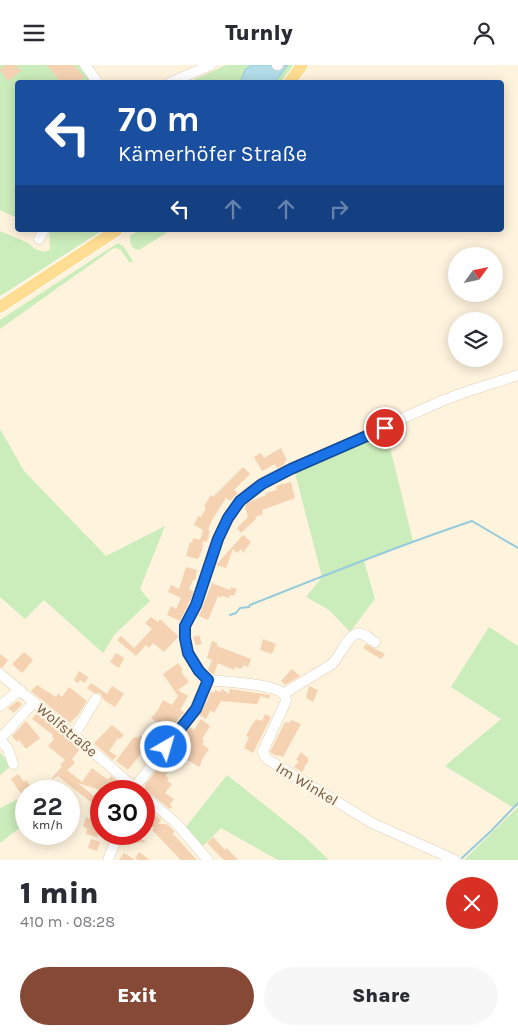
<!DOCTYPE html>
<meta charset="utf-8">
<style>
body{margin:0;font-family:Karla,sans-serif;background:#f7f7f7;color:#2b2b33;height:100vh;display:flex;flex-direction:column;font-size:19px;white-space:nowrap}
*{box-sizing:border-box;margin:0}
p{font-size:16px;color:#7c7c81}
.icon{flex:none;width:28px;height:28px;fill:none;stroke:currentColor;stroke-width:2;stroke-linecap:round;stroke-linejoin:round}
.map{position:relative;height:795px;overflow:hidden}
.details{display:flex;flex-direction:column;background:#fff;flex:1}
.details>*{flex:none}
.top-card{position:absolute;left:15px;top:15px;width:489px;height:152px;border-radius:5px;box-shadow:0 2px 12px #0003;background:#1a4fa0;color:#fff;overflow:hidden}
.needle{width:32px;rotate:57deg}
.controls{position:absolute;left:448px;top:182px;display:grid;gap:10px}
.controls a{display:grid;place-items:center;width:55px;height:55px;border-radius:50%;background:#fff;box-shadow:0 2px 12px #0003;font-size:25px}
.speed{position:absolute;left:15px;top:715px;display:flex;gap:10px;font-size:25px;font-weight:700;text-align:center}
.speed>*{display:grid;place-content:center;width:65px;height:65px;border-radius:50%;background:#fff;box-shadow:0 2px 12px #0003;line-height:1}
.speed small{font-size:12px;font-weight:400}
.speed .limit{border:8px solid #d22;background:#fff;color:#111}
.pin{position:absolute;display:grid;place-items:center;width:42px;height:42px;color:#fff;margin:-21px;border:2px solid #fff;border-radius:50%;box-shadow:0 1px 5px #0007}
.me{position:absolute;width:55px;margin:-28px;rotate:38deg;stroke-linejoin:round;filter:drop-shadow(0 0 4px #0008)}
.turn{display:flex;align-items:center;gap:18px;height:105px;padding:0 20px;font-size:22px}
.turn .icon{width:65px;height:65px;stroke-width:2.5}
.turn b{display:block;font-size:35px;line-height:42px}
.lanes{display:flex;align-items:center;height:48px;padding:0 20px;background:#0003;justify-content:center;gap:25px;direction:ltr}
.lanes .off{opacity:.35}
.round{display:grid;place-items:center;flex:none;width:52px;height:52px;border-radius:26px;background:#f7f7f7}
.head{display:flex;align-items:center;justify-content:space-between;height:85px;padding:0 20px}
h1{font-size:30px;font-weight:800;line-height:38px}
.action{display:flex;gap:10px;margin-top:auto;padding:10px 20px}
.action a{flex:1;height:58px;border-radius:30px;background:#854935;color:#fff;font-size:20px;font-weight:800;line-height:58px;text-align:center}
.action a+a{background:#f7f7f7;color:#2b2b33}
header{display:flex;justify-content:space-between;align-items:center;height:65px;padding:0 20px;background:#fff;font-size:22px;font-weight:800}
.map>svg:first-child{display:block}
.green{fill:#cbecbb}
.water{fill:#b1dce8;stroke:#96cbdb}
.lines{fill:none;stroke-linecap:round;stroke-linejoin:round}
.stream{stroke:#96cbdb;stroke-width:2}
.building{fill:#f5d2b2}
.minor-casing{stroke:#e2cfb9;stroke-width:11}
.major-casing{stroke:#fff;stroke-width:14}
.minor{stroke:#fff;stroke-width:10}
.major{stroke:#ffde93;stroke-width:12}
.route-casing{stroke:#114b97;stroke-width:12}
.route{stroke:#1a73e8;stroke-width:9}
.labels{text-anchor:middle;stroke-width:4.5;stroke-linejoin:round;paint-order:stroke}
.street-label{font-size:15px;fill:#755944;stroke:#fff6e5}
</style>
<header><svg class="icon" aria-label="menu" viewBox="0 0 24 24"><path d="M4 6h16M4 12h16M4 18h16"/></svg>Turnly<svg class="icon" aria-label="person" viewBox="0 0 24 24"><circle cx="12" cy="8" r="4"/><path d="M4 21q1-7 8-7t8 7"/></svg></header>
<div class="map">
<svg width="518" height="795" viewBox="0 0 518 795">
<rect width="100%" height="100%" fill="#fef3dd"/>
<path class="green" d="M0,0h79l13,17 -74,1 -1,135 -17,-8z
M226,0h70l-13,17h-94z
M49,165h54l-103,66v-65l28,12 7,6 10,3 5,-3z
M139,165h32l-32,20 -6,-2 -3,-6v-6z
M118,178l6,4 9,14 -3,2 -10,-14 -6,-1 -114,81v-9z
M0,364l24,42 82,85 59,-30 -25,63 10,12 -35,33 -12,19 -59,-53 -19,19 -25,-22z
M386,366l27,110 -49,20 11,38 -25,33 -21,-22 -23,-13 16,-20 -28,-108z
M489,562l29,19v158l-6,3 -67,-41 56,-47 -50,-32z
M0,687l11,14 -11,9z
M227,710l78,62 24,23h-51l-57,-32 -20,20 -16,-20z
M52,717l9,9h-28z
M26,730v28l-26,20v-35z
M518,742v53h-54z"/>
<path class="water" d="M251,0h37l-13,17h-33l-1,-2 4,-10z"/>
<g class="lines">
<path class="stream" d="M230,550l6,-2 4,-5 9,-1 1,-2c73,-29 147,-59 222,-84l46,27
M462,793l29,-27 27,-28"/>
</g>
<path class="building" d="M5,0h11l5,6 -13,10 -8,-11z
M47,0h27l10,12 -7,6h-16z
M281,383l6,12 -3,2 1,2 -8,4 -2,-4 -13,7 -8,-14 7,-4 3,5z
M243,402l7,7 -16,16 4,3 -8,8 -4,-3 -14,22 -4,10 2,1 -3,11 -4,-1 -1,10 -4,8 -12,-3 4,-14 2,1 1,-5 7,2 3,-10 -9,-5 4,-9 3,1 5,-9 -2,-2 7,-11 2,2z
M291,417l4,16 -33,12 1,4 -8,3 1,2 -15,14 -4,-5 11,-11 -3,-11 4,-4 17,-7v-2l11,-3 -1,-4z
M243,470l8,7 -8,11 -2,-4 -4,4 -4,-4 -7,19 -10,-3z
M186,502l11,3 -2,10h-2l-4,9 4,2v3l-13,27 -13,-6 4,-9 5,3 5,-11 -13,-6 3,-7 8,4z
M212,518l18,7 1,-3 6,2 -3,7 -3,-1 -2,3 -7,-2 -1,2 -3,-2 -10,24 -9,-4z
M151,552l7,5 2,-3 17,16 1,2 -14,15 -11,-9 -4,5 -3,-3 -10,11 -19,-16 4,-4 13,12 18,-19 -7,-6z
M199,570l3,9 -6,1 -3,-8z
M263,574l13,5 -4,10 -12,-4z
M212,576l5,2v3l34,13 -3,8 -4,-2 -3,4 -6,-2 -1,3 -16,-7 -4,11 -3,-1 -3,-3 4,-10 -5,-2z
M366,579l19,10 -4,5 -18,-11z
M24,587l9,8 -11,13 -10,-9z
M116,588l8,5 -5,10 -9,-6z
M0,589l8,6 -6,8 -2,-1z
M178,598l5,7 -2,2 8,10 -11,8 10,6 -8,14 4,2 -24,31 -3,-2 -11,14 -4,-3 -14,18 -12,-9 17,-23 3,-1 2,1 2,-3 8,6 12,-16 -9,-7 7,-8 5,-10 9,5 6,-9 -15,-22z
M292,604l8,7 -15,9 -4,-4z
M79,606l9,6 -3,6 -5,-3 -2,3 -4,-3z
M91,618l16,11 5,-8 12,8 -9,13 -11,-7 -4,-7h-6l-7,-5z
M37,620l19,12 2,-4 4,4 7,-10 18,14 -9,14 -8,8 -39,-32z
M309,621l9,4 -5,12 -7,-4z
M222,624l7,5 1,-5 40,6 -1,4 -8,-3 -4,8 -36,-3 -7,12 -3,-3 -5,9 -7,-4 9,-16 3,-8 3,2 1,-3 5,2z
M18,636l4,3 -8,9 -6,-5z
M37,648l43,36 -8,10 3,4 -8,7 15,12 10,-14 16,12 3,-4 14,13 -1,2h-20l-26,-8 23,19v-1v29l-2,-1 -2,8 -11,-3 1,-5 -4,-3 3,-9 4,2 7,-12 -39,-31 -5,3 -1,-1 10,-12 -2,-1 5,-5 -17,-14 6,-7 -2,-3 1,-1 -21,-16z
M265,649l6,3 -18,36 -9,-5 5,-11 -3,-1 7,-13h1l2,-4 6,2z
M201,654l9,7 -8,13 2,1 -2,4 7,5 -8,12 1,1 -3,5 -19,-12 -15,21 4,2 -2,3 5,3 -7,9 9,6 -4,5 2,3 -2,2 -25,-20v-4l45,-58 4,3z
M291,655l10,4 -18,33 -5,-2 -1,1 -7,-4 15,-30 4,1z
M26,656l14,17 -14,11 -7,-9 -2,2 -5,-6z
M112,660l12,10 -4,4 -2,-1 -9,13 8,5 -4,4 -19,-17z
M301,687l7,6v4l-4,5 1,1 -3,4 -8,-5 5,-6 -3,-1z
M18,709l6,8 2,-2 6,8 -10,7 -11,-16z
M144,740l17,15 -3,4h8l5,4 3,3 -1,3 24,26h-16l-29,-30 2,-2 -10,-5z
M129,769h6l11,8 -13,1 -8,-5z
M213,772l12,13 2,-2 11,12h-14l-17,-17z
M91,774l9,3 -3,9 -9,-3z
M139,787l11,8h-12l-3,-2z
M124,788l11,7h-16z"/>
<g class="lines">
<g class="minor-casing">
<path id="minor" d="M85,0l13,18
M277,0h1
M169,18l42,-18
M39,174l5,-9
M0,609l88,73 50,44
M208,615c-13,-13 -27,-33 -23,-53 3,-11 10,-21 14,-31 11,-32 18,-68 40,-94 21,-24 70,-41 100,-54 40,-18 80,-39 121,-54 19,-7 39,-12 58,-19
M208,615c16,2 65,3 76,14 2,3 2,4 2,7l-23,50 1,4 3,4 105,64 83,37
M283,629l49,-30c8,-7 18,-35 29,-30 5,1 10,6 14,8
M0,641l20,-16
M74,670l22,-36
M13,699l-5,-15 -8,-10 34,-37
M132,726l63,-82 13,-29
M144,731l32,27 32,37
M108,795l10,-26"/>
</g>
<g class="major-casing">
<path id="major" d="M289,18l13,-18
M0,242l117,-77"/>
</g>
<use href="#minor" class="minor"/>
<use href="#major" class="major"/>
</g>
<g class="lines">
<g class="route-casing">
<path id="route" d="M166,682l30,-38 12,-29 -9,-9 -11,-18 -3,-15v-12l11,-21 22,-66 10,-21 12,-17 22,-17 29,-15 94,-41"/>
</g>
<use href="#route" class="route"/>
</g>
<g class="labels">
<g class="street-label">
<text transform="translate(67 665) rotate(40)" y="5">Wolfstraße</text>
<text transform="translate(307 719) rotate(31)" y="5">Im Winkel</text>
</g>
</g>
</svg>
<div class="controls">
<a><svg class="needle" viewBox="-14 -14 28 28"><path d="M0-13l5 13h-10z" fill="#e53935"/><path d="M0 13l5-13h-10z" fill="#7c7c81"/></svg></a>
<a><svg class="icon" aria-label="layers" viewBox="0 0 24 24"><path d="M12 4l9 5-9 5-9-5zM3 14l9 5 9-5"/></svg></a>
</div>
<div class="speed"><div>22<small>km/h</small></div><div class="limit">30</div></div>
<div class="pin" style="left:385px;top:363px;background:#d93025"><svg class="icon" aria-label="arrive" viewBox="0 0 24 24"><path d="M6 21V4h12l-3 4 3 4H6"/></svg></div>
<svg class="me" style="left:166px;top:682px" viewBox="-20 -20 40 40"><circle r="17" fill="#1a73e8" stroke="#fff" stroke-width="3"/><path d="M0-11L8 9 0 5-8 9z" fill="#fff"/></svg>
<div class="top-card">
<div class="turn"><svg class="icon" aria-label="left" viewBox="0 0 24 24"><path d="M17 20v-9H6M10 6l-5 5 5 5"/></svg><div><b>70 m</b>Kämerhöfer Straße</div></div>
<div class="lanes"><svg class="icon" aria-label="left" viewBox="0 0 24 24"><path d="M17 20v-9H6M10 6l-5 5 5 5"/></svg><svg class="icon off" aria-label="ahead" viewBox="0 0 24 24"><path d="M12 20V5M6 11l6-6 6 6"/></svg><svg class="icon off" aria-label="ahead" viewBox="0 0 24 24"><path d="M12 20V5M6 11l6-6 6 6"/></svg><svg class="icon off" aria-label="right" viewBox="0 0 24 24"><path d="M7 20v-9h11M14 6l5 5-5 5"/></svg></div>
</div>
</div>
<section class="details">
<div class="head"><div><h1>1 min</h1><p>410 m · 08:28</p></div><a class="round" style="background:#d93025;color:#fff"><svg class="icon" aria-label="close" viewBox="0 0 24 24"><path d="M6 6l12 12M18 6L6 18"/></svg></a></div>
<div class="action"><a>Exit</a><a>Share</a></div>
</section>
